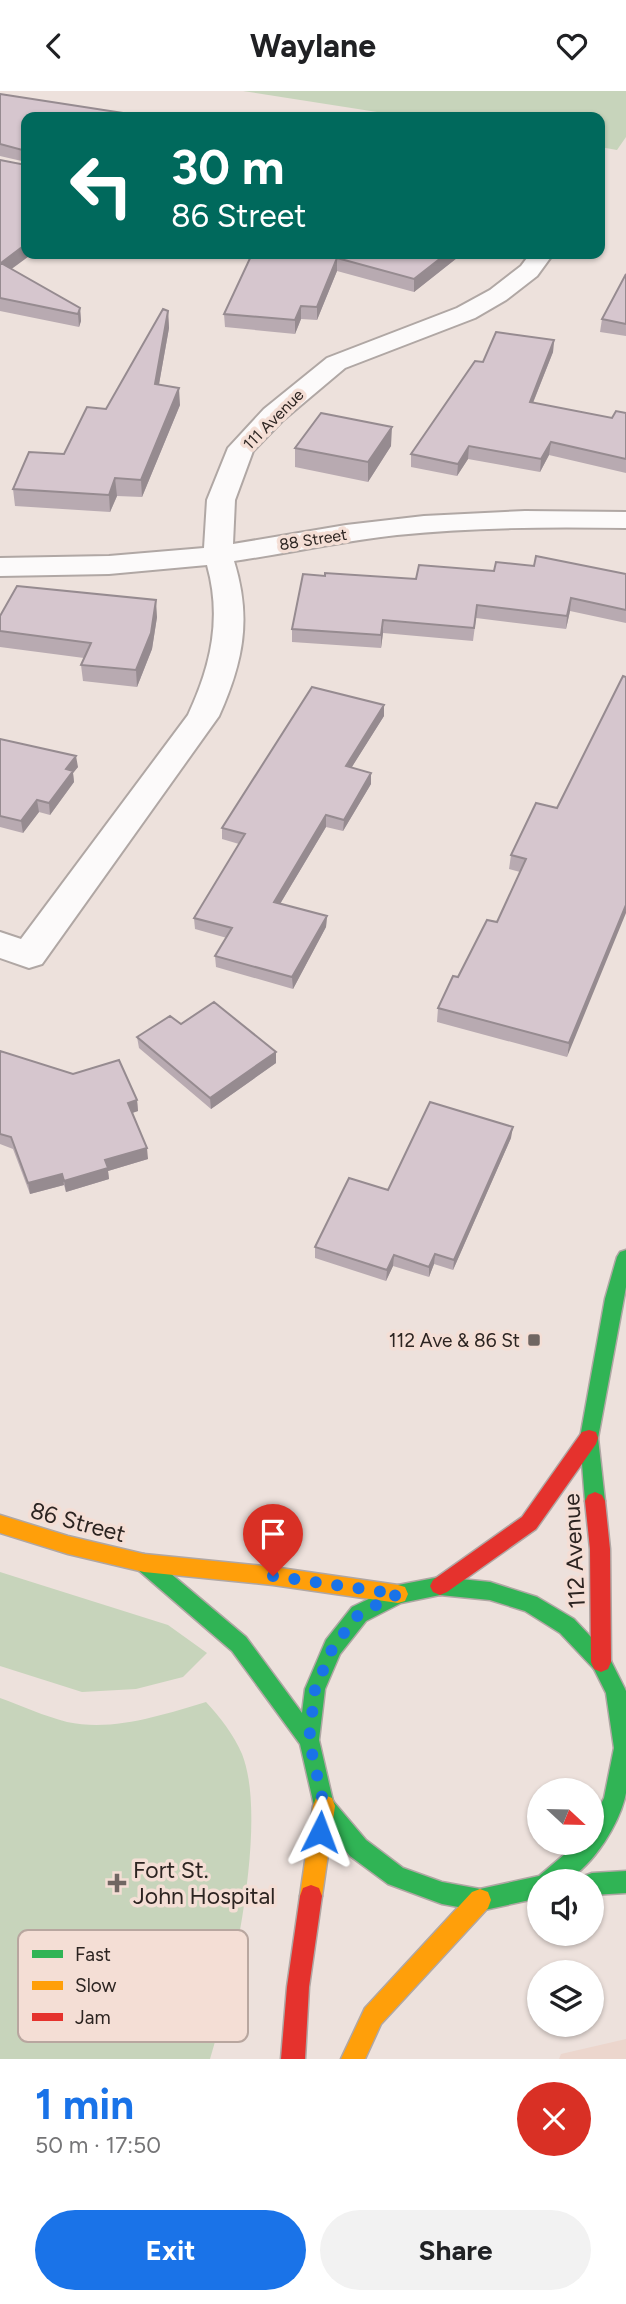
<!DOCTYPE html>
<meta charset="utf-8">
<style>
body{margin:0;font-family:Figtree,sans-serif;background:#f2f2f2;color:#202124;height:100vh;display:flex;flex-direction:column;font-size:26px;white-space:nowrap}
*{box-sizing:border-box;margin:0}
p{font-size:23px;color:#757577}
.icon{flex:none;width:38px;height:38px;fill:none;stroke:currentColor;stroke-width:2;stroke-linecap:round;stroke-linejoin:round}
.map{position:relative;height:1968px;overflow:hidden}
.details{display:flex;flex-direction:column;background:#fff;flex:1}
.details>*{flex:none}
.banner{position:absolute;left:21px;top:21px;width:584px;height:147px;border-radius:14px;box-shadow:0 2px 5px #0004;background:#00695c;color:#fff;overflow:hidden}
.needle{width:46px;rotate:112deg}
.fabs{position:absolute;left:527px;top:1687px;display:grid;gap:14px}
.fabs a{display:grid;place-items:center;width:77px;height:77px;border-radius:50%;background:#fff;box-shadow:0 2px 5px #0004;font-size:35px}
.pin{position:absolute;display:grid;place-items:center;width:60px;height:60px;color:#fff;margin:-72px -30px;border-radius:50% 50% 50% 0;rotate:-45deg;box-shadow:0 0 7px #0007}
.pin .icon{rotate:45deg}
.me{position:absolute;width:77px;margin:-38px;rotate:3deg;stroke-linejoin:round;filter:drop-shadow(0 0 5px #0008)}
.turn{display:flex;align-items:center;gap:24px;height:147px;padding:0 35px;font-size:32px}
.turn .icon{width:91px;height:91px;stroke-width:2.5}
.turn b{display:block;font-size:49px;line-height:60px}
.round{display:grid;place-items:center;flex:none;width:74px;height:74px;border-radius:37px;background:#f2f2f2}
.head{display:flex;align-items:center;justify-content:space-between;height:119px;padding:0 35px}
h1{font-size:42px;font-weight:700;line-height:52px;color:#1a73e8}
.action{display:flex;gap:14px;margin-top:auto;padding:14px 35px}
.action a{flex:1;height:80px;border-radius:42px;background:#1a73e8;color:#fff;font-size:28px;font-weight:700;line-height:80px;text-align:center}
.action a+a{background:#f2f2f2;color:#202124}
header{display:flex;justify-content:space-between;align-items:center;height:91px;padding:0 35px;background:#fff;font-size:32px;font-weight:700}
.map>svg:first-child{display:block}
.built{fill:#ecd6cd}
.green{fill:#c7d4bb}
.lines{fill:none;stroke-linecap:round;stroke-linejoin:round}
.street-casing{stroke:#b0a7a4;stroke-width:4}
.fast-casing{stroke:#b0a7a4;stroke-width:3}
.slow-casing{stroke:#b0a7a4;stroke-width:3}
.jam-casing{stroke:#b0a7a4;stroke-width:3}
.street{fill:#fcfafa;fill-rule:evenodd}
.fast{fill:#30b455;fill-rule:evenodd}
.slow{fill:#ff9f0a;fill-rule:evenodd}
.jam{fill:#e5322d;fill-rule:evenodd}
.wall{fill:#b8aab1}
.shaded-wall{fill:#968b90}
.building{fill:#d6c6ce;stroke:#968b90;stroke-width:2}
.route{stroke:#1a73e8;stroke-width:12;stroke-dasharray:0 21.6}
.poi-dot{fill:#706662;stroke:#f4ded5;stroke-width:2.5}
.labels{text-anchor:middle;stroke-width:7;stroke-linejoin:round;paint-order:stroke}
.far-street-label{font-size:16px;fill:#2c2421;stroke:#f4ded5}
.poi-label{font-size:19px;fill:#2c2421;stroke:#f4ded5;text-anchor:end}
.near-street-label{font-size:23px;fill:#2c2421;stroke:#f4ded5}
.near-poi-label{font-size:23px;fill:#2c2421;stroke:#f4ded5;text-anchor:start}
.key{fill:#f4ded5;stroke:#b8a69f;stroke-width:2}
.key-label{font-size:19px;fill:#2c2421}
</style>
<header><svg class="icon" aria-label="back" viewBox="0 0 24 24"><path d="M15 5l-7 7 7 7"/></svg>Waylane<svg class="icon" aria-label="heart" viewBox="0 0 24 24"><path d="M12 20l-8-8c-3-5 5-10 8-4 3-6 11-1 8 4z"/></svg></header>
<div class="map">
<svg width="626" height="1968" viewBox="0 0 626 1968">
<rect width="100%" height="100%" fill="#ede1dc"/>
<path class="built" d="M626,1948v20h-67l2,-5z"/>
<path class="green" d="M243,0h383v46l-9,13 -17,-3v-30h-191z
M0,1481l168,53 39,28 -24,24 -47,12 -54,3 -82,-26z
M0,1607c22,8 44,18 67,24 46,10 95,-7 139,-20 14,15 28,33 36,52 27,68 -11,235 -32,305h-210z"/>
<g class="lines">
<g class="street-casing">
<path id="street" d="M530,163h23l-16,22 -31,24 -31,18 -130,50 -63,53 -29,30 -18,49 -2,44 113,-19 78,-9 101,-5 101,1v16c-76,-1 -153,-1 -229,7 -55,6 -108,18 -163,26 18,58 9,101 -15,155l-177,248 -13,4 -29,-10v-26l21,7 167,-224c23,-49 34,-97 19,-150l-98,9 -109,2v-18l109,-2 95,-8 3,-48 21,-52 36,-39 63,-51 130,-50 33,-18 31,-24z"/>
</g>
<g class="fast-casing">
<path id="fast" d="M626,1159v37l-28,151 7,63 -3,6 -7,3 -7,-3 -3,-6 -5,-63 25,-139 12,-42 3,-5z
M144,1463l7,3 95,80 56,76 3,-24 21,-49 26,-33 46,-22 42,-8 50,5 47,15 37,22 34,36 18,36v102c-6,30 -32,72 -59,87 -7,3 -20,1 -28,1v17l-59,13 -38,-7 -54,-20 -38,-28 -34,-42 -16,-70 -68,-93 -95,-82 -3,-6 3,-6zM440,1504l50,5 35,11 35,22 34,36 12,24 8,55 -10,50 -12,24v21h-14l-39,33 -59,13 -38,-7 -39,-14 -37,-28 -33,-39 -14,-61 6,-51 15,-35 26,-33 35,-18z
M626,1780v22l-34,2v-14h-10l2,-5 8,-3z"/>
</g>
<g class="slow-casing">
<path id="slow" d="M0,1424l68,21 76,18 129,13 125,18 7,2 3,7 -3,7 -7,2 -125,-18 -129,-13 -76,-18 -68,-21z
M324,1704l8,3 3,8 -13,90 -3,8 -8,3 -8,-3 -3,-8 13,-90 3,-8z
M480,1798l8,3 3,8 -3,8 -107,116 -16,35h-24l24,-51 107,-116z"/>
</g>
<g class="jam-casing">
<path id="jam" d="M589,1339l7,2 2,6 -2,6 -60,85 -89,63 -7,3 -7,-3 -3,-6 3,-6 89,-63 60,-85z
M595,1401l7,3 3,6 5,48 1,113 -3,7 -7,3 -7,-3 -3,-7 -1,-113 -5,-48 3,-6z
M311,1794l8,3 3,8 -13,91 -4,72h-24l6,-72 13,-91 3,-8z"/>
</g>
<use href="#street" class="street"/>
<use href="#fast" class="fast"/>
<use href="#slow" class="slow"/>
<use href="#jam" class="jam"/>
</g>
<path class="wall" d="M0,3l26,23v45l-26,-6z
M0,69l12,109 68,39 1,13 -2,6 -79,-16z
M252,163h210l-48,38 -77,-21 -20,49 -16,-1 -6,15 -70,-7 -1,-13z
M626,183v62l-26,-4 2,-13z
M168,220l1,17 -10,56 21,21 -38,92 -25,-1 -7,16 -95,-6 -2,-17 51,-35 42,-45z
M554,249l-1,12 -20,51 79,15 14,-5v60l-77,-18 -9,17 -72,-13 -11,17 -46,-9v-13l72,-92z
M391,355l-23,36 -73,-15v-19z
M534,475l92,8v49l-56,-12 -4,18 -90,-11 -3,23 -90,-8 -2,15 -89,-6v-13l124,-50z
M0,525l157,1 -5,32 -15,38 -54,-6 -2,-16 3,-7 -84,-11z
M626,586l-59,380 -130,-35 1,-14 59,-86 23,-50 -11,-3 2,-14 46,-47z
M384,614v11l-33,52 20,16 -28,47 -17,-4 -46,77 47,12 -1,11 -33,62 -77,-22 -1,-11 12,-18 -32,-9 -1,-11 45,-74 -17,-5v-11z
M0,648l78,28 -5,6 1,9 -24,33 -11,-3 -16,21 -23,-6z
M181,933l95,28v11l-65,46 -72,-61 -2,-11z
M0,960l137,49 1,11 -6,2 16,46 -40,12 1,8 -43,13 -2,-7 -34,9 -17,-45 -13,-5z
M511,1047l-58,132 -19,-6 -5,13 -36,-11 -7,15 -71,-23v-11l73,-57z"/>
<path class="shaded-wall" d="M26,153v10h6l-30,22 -1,-13z
M446,163h16l-48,38v-13z
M337,167v13l-20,49v-13z
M301,215v13l-6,15v-14z
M80,217l1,13 -2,6 -1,-13z
M168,220l1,17 -13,73 -1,-17z
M554,249l-1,12 -25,63 2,-13z
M179,297l1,17 -38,92 -1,-17z
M392,336l-1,19 -23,36v-20z
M551,351l-2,13 -9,17 1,-13z
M469,355l-1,13 -11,17 1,-12z
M115,387l2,18 -7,16 -1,-17z
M571,507l-1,13 -4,18 1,-13z
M156,509l1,17 -5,32 -15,38 -1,-17z
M383,529v13l-2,15v-13z
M384,614v11l-39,62 1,-12z
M76,665l2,11 -5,6 1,9 -24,33 -1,-12 17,-34z
M371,682v11l-28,47 1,-11z
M37,709l2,12 -16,21 -2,-12z
M326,724v12l-52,87v-12z
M626,814v8l-59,144 2,-14z
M327,825l-1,11 -33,62 -1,-12z
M276,961v11l-65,46 -1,-11z
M137,1009l1,11 -9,3 -1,-11z
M513,1036l-2,11 -58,132 1,-10z
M147,1057l1,11 -40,12 1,8 -43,13 -2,-11 41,-21z
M62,1083l2,11 -34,9 -2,-11z
M435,1163l-1,10 -5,13v-10z
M394,1164l-1,11 -7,15 1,-11z"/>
<path class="building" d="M0,3l149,23h-123v34l-26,-7z
M0,69l26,5v79l-25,19 79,45 -2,6 -78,-16z
M252,163h194l-32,25 -77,-21 -20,49 -16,-1 -6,14 -71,-6z
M626,183v50l-24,-5z
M163,218l5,2 -13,73 24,4 -38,92 -26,-2 -6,17 -96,-6 16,-37 35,2 23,-47 19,2z
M496,241l58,8 -24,62 82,16 4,-7 10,2v46l-75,-17 -10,17 -72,-13 -11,18 -47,-10 64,-93 8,1z
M321,322l71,14 -24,35 -73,-14z
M536,465l90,18v36l-55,-12 -4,18 -90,-11 -3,23 -91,-8 -2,15 -89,-6 11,-55 22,2v-3l91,6 3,-14 75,6 2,-9 38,4z
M17,495l139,14 -5,33 -15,37 -55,-5 10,-22 -91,-12v-15z
M623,585l3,1v228l-57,138 -131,-35 15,-32 5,1 29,-57 10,2 29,-63 -15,-4 25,-52 21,5z
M312,596l72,18 -38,61 25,7 -27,47 -18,-5 -52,87 53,14 -35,61 -77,-21 17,-28 -38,-10 51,-84 -23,-6z
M0,648l76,17 -10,13 7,2 -24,32 -12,-3 -16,21 -21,-5z
M214,911l62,50 -66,46 -73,-61 33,-21 11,8z
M0,960l73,23 46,-14 18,40 -9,3 19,45 -42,12 3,8 -44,13 -2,-7 -34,9 -17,-46 -11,-3z
M430,1011l83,25 -59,133 -19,-6 -6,13 -35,-12 -7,15 -72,-23 34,-69 39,12z"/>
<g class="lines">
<path class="route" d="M273,1485l125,18 -39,20 -26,33 -18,42 -6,51 15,66 -4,26"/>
</g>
<g class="poi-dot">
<rect x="527" y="1242" width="14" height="14" rx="3.5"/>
<path d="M113.5 1781.5h7v7h7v7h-7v7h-7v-7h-7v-7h7z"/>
</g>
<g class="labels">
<g class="far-street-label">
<text transform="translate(273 328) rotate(-45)" y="6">111 Avenue</text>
<text transform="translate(313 448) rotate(-9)" y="6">88 Street</text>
</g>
<g class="poi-label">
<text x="520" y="1256">112 Ave &amp; 86 St</text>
</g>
<g class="near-street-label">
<text transform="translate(78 1431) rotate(15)" y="8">86 Street</text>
<text transform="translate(574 1460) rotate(-93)" y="8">112 Avenue</text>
</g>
<g class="near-poi-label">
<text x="133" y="1787">Fort St.<tspan x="133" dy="26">John Hospital</tspan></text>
</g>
</g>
<rect x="18" y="1839" width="230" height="112" rx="10" class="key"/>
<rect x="32" y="1859" width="31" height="8" fill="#30b455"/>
<rect x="32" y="1890" width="31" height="9" fill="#ff9f0a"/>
<rect x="32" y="1922" width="31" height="8" fill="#e5322d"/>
<g class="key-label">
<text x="75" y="1870">Fast</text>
<text x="75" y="1901">Slow</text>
<text x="75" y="1933">Jam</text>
</g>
</svg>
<div class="fabs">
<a><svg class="needle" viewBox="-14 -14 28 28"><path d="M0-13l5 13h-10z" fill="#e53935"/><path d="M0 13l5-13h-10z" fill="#757577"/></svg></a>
<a><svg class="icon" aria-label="sound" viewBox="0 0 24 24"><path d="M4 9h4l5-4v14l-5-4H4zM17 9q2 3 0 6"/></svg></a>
<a><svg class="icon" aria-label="layers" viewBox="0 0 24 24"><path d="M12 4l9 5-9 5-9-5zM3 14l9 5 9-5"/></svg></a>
</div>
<div class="pin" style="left:273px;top:1485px;background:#d93025"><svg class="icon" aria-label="arrive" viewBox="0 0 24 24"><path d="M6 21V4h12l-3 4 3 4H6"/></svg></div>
<svg class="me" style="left:320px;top:1741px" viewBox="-20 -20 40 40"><path d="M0-17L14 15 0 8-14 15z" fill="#1a73e8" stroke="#fff" stroke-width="4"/></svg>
<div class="banner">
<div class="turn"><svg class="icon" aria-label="left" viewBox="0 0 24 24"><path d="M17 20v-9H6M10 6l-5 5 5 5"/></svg><div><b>30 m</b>86 Street</div></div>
</div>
</div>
<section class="details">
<div class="head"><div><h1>1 min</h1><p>50 m · 17:50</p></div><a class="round" style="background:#d93025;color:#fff"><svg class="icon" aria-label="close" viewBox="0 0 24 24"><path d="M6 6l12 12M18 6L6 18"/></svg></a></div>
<div class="action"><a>Exit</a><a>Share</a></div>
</section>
